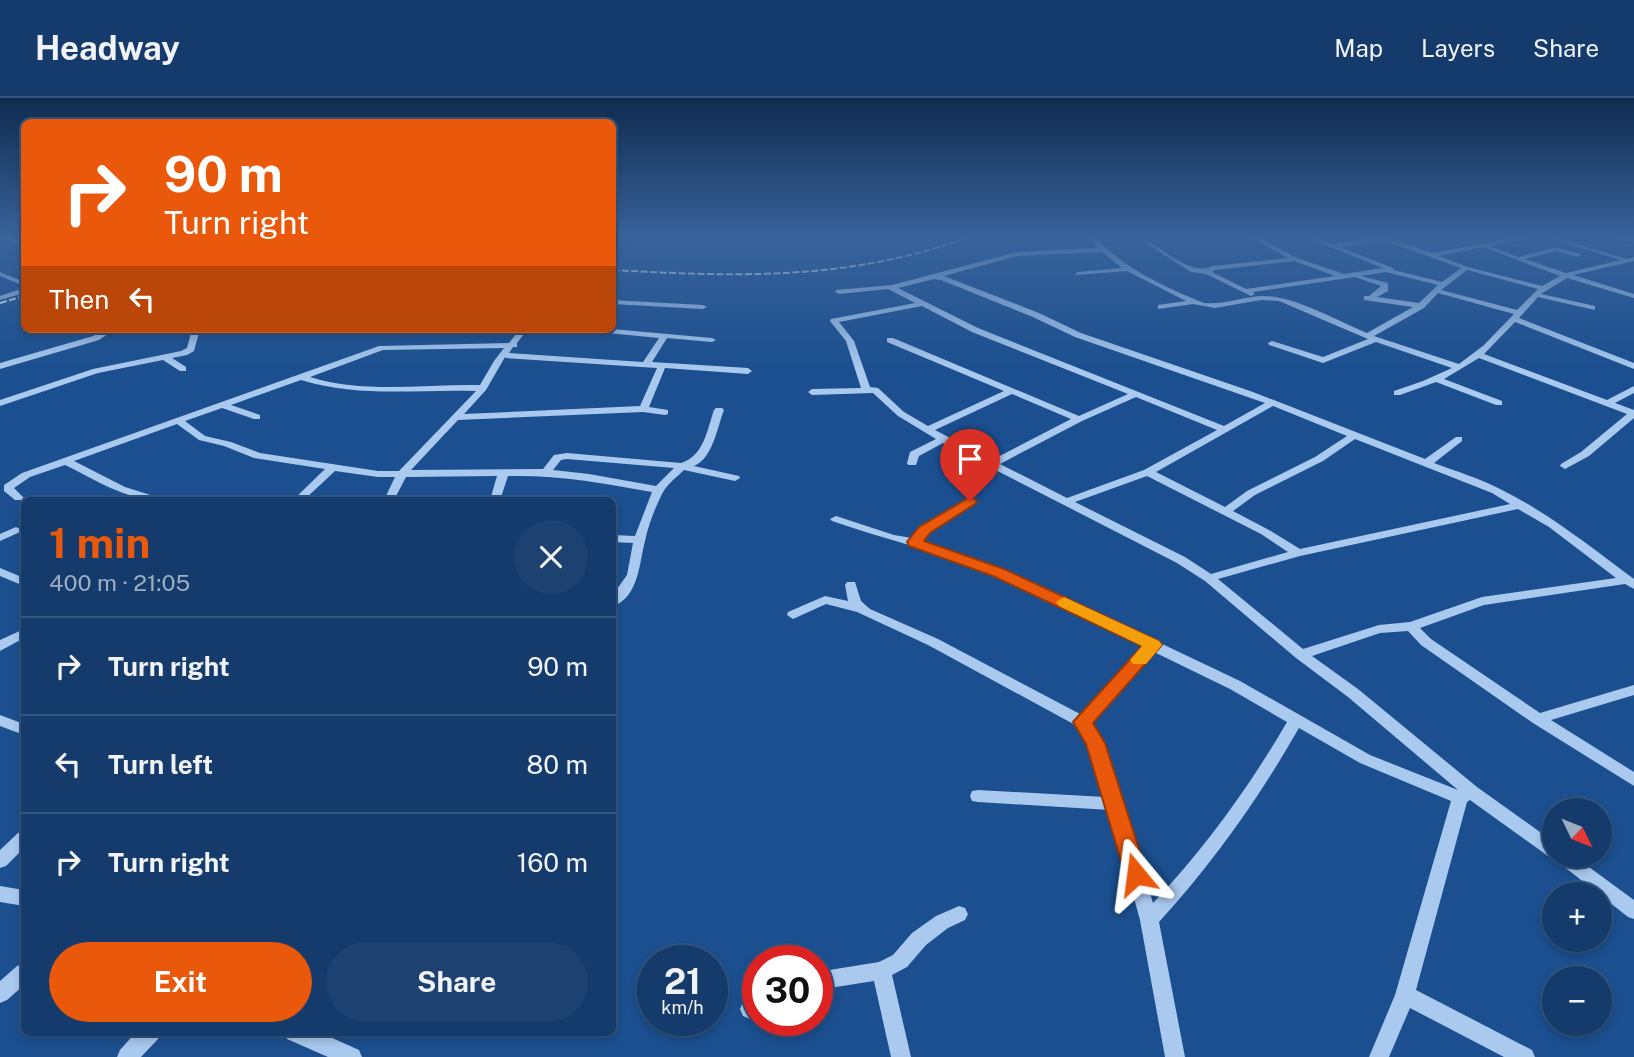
<!DOCTYPE html>
<meta charset="utf-8">
<style>
body{margin:0;font-family:"Public Sans",sans-serif;background:#1d4271;color:#f1f3f6;height:100vh;display:flex;flex-direction:column;font-size:26px;white-space:nowrap}
*{box-sizing:border-box;margin:0}
p{font-size:23px;color:#9dadc1}
.icon{flex:none;width:38px;height:38px;fill:none;stroke:currentColor;stroke-width:2;stroke-linecap:round;stroke-linejoin:round}
.map{position:relative;flex:1;overflow:hidden}
.details{position:absolute;left:21px;top:399px;width:595px;height:539px;display:flex;flex-direction:column;background:#143b6b;border-radius:10px;box-shadow:0 4px 10px #0003,0 0 0 2px #33557e}
.details>*{flex:none}
.hud{position:absolute;left:21px;top:21px;width:595px;height:214px;border-radius:10px;box-shadow:0 4px 10px #0003,0 0 0 2px #33557e;background:#ea580c;color:#fff;overflow:hidden}
.needle{width:46px;rotate:133deg}
.controls{position:absolute;left:1542px;top:700px;display:grid;gap:14px}
.controls a{display:grid;place-items:center;width:70px;height:70px;border-radius:50%;background:#143b6b;box-shadow:0 4px 10px #0003,0 0 0 2px #33557e;font-size:35px}
.speed{position:absolute;left:637px;top:847px;display:flex;gap:14px;font-size:35px;font-weight:700;text-align:center}
.speed>*{display:grid;place-content:center;width:91px;height:91px;border-radius:50%;background:#143b6b;box-shadow:0 4px 10px #0003,0 0 0 2px #33557e;line-height:1}
.speed small{font-size:18px;font-weight:400}
.speed .limit{border:10px solid #d22;background:#fff;color:#111}
.pin{position:absolute;display:grid;place-items:center;width:60px;height:60px;color:#fff;margin:-72px -30px;border-radius:50% 50% 50% 0;rotate:-45deg;box-shadow:0 0 7px #0007}
.pin .icon{rotate:45deg}
.me{position:absolute;width:77px;margin:-38px;rotate:344deg;stroke-linejoin:round;filter:drop-shadow(0 0 5px #0008)}
.turn{display:flex;align-items:center;gap:24px;height:147px;padding:0 28px;font-size:32px}
.turn .icon{width:91px;height:91px;stroke-width:2.5}
.turn b{display:block;font-size:49px;line-height:60px}
.then{display:flex;align-items:center;height:66px;padding:0 28px;background:#0003;gap:14px;font-size:26px}
.round{display:grid;place-items:center;flex:none;width:74px;height:74px;border-radius:37px;background:#1d4271}
.head{display:flex;align-items:center;justify-content:space-between;height:119px;padding:0 28px}
h1{font-size:42px;font-weight:700;line-height:52px;color:#ea580c}
.button{display:flex;gap:14px;margin-top:auto;padding:14px 28px}
.button a{flex:1;height:80px;border-radius:42px;background:#ea580c;color:#fff;font-size:28px;font-weight:700;line-height:80px;text-align:center}
.button a+a{background:#1d4271;color:#f1f3f6}
ul{padding:0;list-style:none}
li{display:flex;align-items:center;gap:21px;height:98px;padding:0 28px;border-top:2px solid #33557e}
li div{flex:1}
li b{display:block;font-size:26px}
li em{font-style:normal}
header{display:flex;align-items:center;gap:42px;box-sizing:border-box;height:98px;padding:0 35px;background:#143b6b;border-bottom:2px solid #33557e}
header strong{font-size:33px}
nav{display:flex;gap:38px;margin-inline-start:auto;font-size:24px}
.map>svg:first-child{display:block}
.lines{fill:none;stroke-linecap:round;stroke-linejoin:round}
.minor{fill:#a9c9ee;fill-rule:evenodd}
.rail{stroke:#fff;stroke-width:2;stroke-dasharray:7 2.5;stroke-linecap:butt}
.route{fill:#ea580c;stroke:#983908;stroke-width:2}
.slow{fill:#f59e0b}
</style>
<header>
<strong>Headway</strong>
<nav><a>Map</a><a>Layers</a><a>Share</a></nav>
</header>
<div class="map">
<svg width="1634" height="959" viewBox="0 0 1634 959">
<rect width="100%" height="100%" fill="#1b4f8f"/>
<g class="lines">
<path class="minor" d="M0,137l24,7v4l-24,-8z
M1086,137h7c30,33 69,51 111,68 21,2 40,-7 60,-7 30,0 74,25 103,37l46,-26 -49,-7v-4h5l12,-10 -26,-9 -102,15 2,2 -4,2 -45,-22 -15,-2 -46,-29 5,-1c18,11 42,34 63,24l75,-8 -42,-23h8l43,23 47,16 39,-6 -83,-33h9l23,9 45,-6 -5,-3h9l51,18 90,-17 2,3 -34,7 28,11 38,-10 24,7 1,1 -3,2 -22,-6 -31,8 41,14 55,-13 -70,-21v-2l76,22 7,-2v4l-61,14 61,19v4l-67,-20 -26,16 54,12v4l-57,-13 -19,21 115,45v6l-119,-47 -31,32 123,46 27,-14v7l-19,10 19,7v8l-45,38 -24,13 -5,-3 1,-2 20,-12 46,-38 -148,-56 -35,21 58,22v4h-6l-60,-23 -36,13h-6v-4l29,-10 29,-13 -76,-26 -53,21 -54,-18 -1,-2 4,-2 51,16 45,-18 -89,-38 -18,-1 -46,8 -22,-4 -35,5v-4l28,-4 -59,-30 -51,4 -1,-1 3,-2 44,-4 -20,-16 -85,4 -73,20 95,37 42,20 172,59 172,67 31,-22h6v4l-28,22c21,8 45,15 66,26 47,23 91,58 134,90v10l-9,-5 -141,21 -64,23 11,11 109,74 94,-28v10l-83,25 83,52v14l-101,-63 -112,-78 -13,-14 -28,2 -68,23 46,33 119,98 77,55v14h20l60,44v19l-6,-2 -75,-59 -5,-2 -78,-56 -3,2 -51,188 116,60 3,7h-31l-94,-49 -21,49h-20l26,-62 56,-194 -91,-38 -61,-35c-40,70 -86,135 -140,194l26,135h-20l-25,-137 -30,-110 -132,-8 -6,-1 -2,-5 2,-5 6,-1 127,7 -22,-63 -6,-8 -149,-81 -71,-33 -31,-8 -33,15 -6,-4 1,-3 37,-16 23,5 -3,-16 2,-3h8l6,19 9,8 68,30 142,75 64,-67c-50,-24 -99,-50 -150,-72 -52,-23 -108,-35 -162,-54l-2,-2 6,-3 58,19 18,3 9,-10 45,-29h8l1,2 -1,2 -45,29 -7,9 80,28 156,73 82,39 130,74 88,35 -110,-93 -52,-39 -91,-77 -28,-18 -234,-120 -24,13 -3,9h-8l-1,-2 3,-11 26,-13 -38,-23 -25,-23 -61,2 -4,-3 4,-3 49,-1 -15,-47 -16,-20 1,-2 84,-16 -27,-14 -49,5 -4,-2 1,-2 56,-5 125,-33 81,-4zM1385,143l76,27 -19,14 -48,-12 -1,-2 -53,-21zM1483,149l77,29 -18,10 -74,-19 -29,-11zM1294,163l41,15 -89,13 -34,-17 3,-2zM1467,172l71,19 -21,21 -76,-20zM1386,174l52,13 -19,18 -42,-6 11,-6v-8l-27,-7zM934,181l7,1 92,37 42,20 190,66 -41,23 -246,-98 -80,-40zM1438,195l76,21 -30,31 -25,19 -85,-28 50,-28zM922,208l50,26 156,62 -49,22 -186,-78h-6v4l117,49 -76,35 -24,-14 -26,-24 -8,-1 -16,-46 -15,-19zM1012,296l59,25 -79,41 -57,-30zM1136,299l81,33 -73,40 -77,28 -67,-34 82,-43zM1273,308l74,30 -32,21 -68,34 -22,16 -69,-35zM1355,341l137,54 18,11 -210,45 -31,-19 -36,-19 22,-16 68,-34zM1147,378l114,58 27,18 -77,22 -26,-17 -110,-55zM1518,411l31,18 67,51 -134,19 -72,25 -31,3 -76,24 -85,-70 82,-23zM1154,554l76,37 57,33c-38,65 -82,126 -134,181l-29,-99 -27,-72 -6,-10z
M1605,137l29,3v4l-26,-5z
M0,174l24,10v4l-24,-10z
M21,191h3v4l-24,7v-4z
M612,202l91,5 4,2 -4,2 -91,-5z
M105,231h10l-16,11 -99,29v-6l93,-27z
M192,231h8l-6,22 -7,4 -15,3 14,9v4h-6l-17,-11 -65,13 -98,33v-6l93,-31 88,-18 6,-3z
M520,231h8l-11,14v4h-4l-4,6 134,9 16,-24 -72,-7 -4,-2h29l100,9 4,2 -4,2 -45,-4 -15,24 96,6 4,3 -4,3 -83,-6 -16,39 19,3v4l-3,1 -22,-3 -185,8 -47,50 132,-1 11,-14 13,-2 114,10c23,-7 26,-33 33,-53l2,-2h6l2,2c-7,18 -11,48 -30,56l45,10 1,2 -5,3 -51,-11c-7,7 -18,15 -22,24 -7,14 -14,32 -17,47 -6,23 -6,56 -33,66v-11l15,-21 6,-32 -21,-1v-7l23,1 17,-44c-50,-9 -93,-17 -144,-16l-8,24h-10l7,-24 -91,1 -12,23h-10l11,-23h-17l-43,-6 -31,29h-11l32,-31 -71,-11 -30,-12 -25,-6 -22,-16 -103,37 51,26 35,11 1,2c-36,0 -65,-20 -96,-35l-35,12 -16,11 10,10 -1,2h-8l-11,-9v-6l18,-12 357,-127 130,-3zM504,250l-10,13 -14,24c-56,-1 -116,9 -170,-8l73,-27zM505,259l1,1 151,10 -17,38 -176,8 22,-24zM301,282c57,18 116,9 175,11l-77,80h-21l-118,-18 -29,-11 -26,-6 -20,-15 37,-13 32,11h6v-4l-29,-10zM567,361l107,9 -18,18 -67,-12 -36,-4 8,-10z
M16,429l6,3 -2,2 -20,9v-7z
M0,470l24,10v8l-24,-10z
M24,531v9l-24,13v-11z
M0,617l24,9v11l-24,-9z
M24,733v17l-18,18 -6,2v-18l18,-17z
M0,788l24,4v16l-24,-4z
M959,808l6,2 3,6 -3,6 -17,8 -22,17 -19,22 -15,8 19,82h-20l-17,-76 -57,9v-18l62,-10 14,-7 19,-22 24,-17z
M24,866v21l-17,15 -7,3v-22l17,-15z
M758,897v21l-8,3 -7,-3 -3,-7 3,-7z
M136,934h25l-3,7 -17,18h-24l3,-7z
M284,934h35l40,18 3,7h-34l-41,-18z"/>
<path class="rail" d="M612,172c130,7 238,11 363,-35
M0,205l24,-7"/>
</g>
<linearGradient id="sky" x2="0" y2="1"><stop stop-color="#0f2b4f"/><stop offset="0.51" stop-color="#39639b"/><stop offset="1" stop-color="#39639b" stop-opacity="0"/></linearGradient>
<rect width="1634" height="271" fill="url(#sky)"/>
<path class="route" d="M970,399l7,4 -2,3 -45,29 -6,8 80,28 155,72 3,4 -69,78 12,20 42,131 -3,7 -8,3 -8,-3 -3,-7 -39,-130 -13,-22 69,-76 -149,-70 -84,-30 -2,-4 12,-15z"/>
<path class="slow" d="M1064,499l95,44 3,4 -16,19h-13l-3,-4 12,-14 -83,-40 -3,-4z"/>
</svg>
<div class="controls">
<a><svg class="needle" viewBox="-14 -14 28 28"><path d="M0-13l5 13h-10z" fill="#e53935"/><path d="M0 13l5-13h-10z" fill="#9dadc1"/></svg></a>
<a>+</a>
<a>−</a>
</div>
<div class="speed"><div>21<small>km/h</small></div><div class="limit">30</div></div>
<div class="pin" style="left:970px;top:403px;background:#d93025"><svg class="icon" aria-label="arrive" viewBox="0 0 24 24"><path d="M6 21V4h12l-3 4 3 4H6"/></svg></div>
<svg class="me" style="left:1136px;top:776px" viewBox="-20 -20 40 40"><path d="M0-17L14 15 0 8-14 15z" fill="#ea580c" stroke="#fff" stroke-width="4"/></svg>
<div class="hud">
<div class="turn"><svg class="icon" aria-label="right" viewBox="0 0 24 24"><path d="M7 20v-9h11M14 6l5 5-5 5"/></svg><div><b>90 m</b>Turn right</div></div>
<div class="then">Then<svg class="icon" aria-label="left" viewBox="0 0 24 24"><path d="M17 20v-9H6M10 6l-5 5 5 5"/></svg></div>
</div>
<section class="details">
<div class="head"><div><h1>1 min</h1><p>400 m · 21:05</p></div><a class="round"><svg class="icon" aria-label="close" viewBox="0 0 24 24"><path d="M6 6l12 12M18 6L6 18"/></svg></a></div>
<ul>
<li><svg class="icon" aria-label="right" viewBox="0 0 24 24"><path d="M7 20v-9h11M14 6l5 5-5 5"/></svg><div><b>Turn right</b></div><em>90 m</em></li>
<li><svg class="icon" aria-label="left" viewBox="0 0 24 24"><path d="M17 20v-9H6M10 6l-5 5 5 5"/></svg><div><b>Turn left</b></div><em>80 m</em></li>
<li><svg class="icon" aria-label="right" viewBox="0 0 24 24"><path d="M7 20v-9h11M14 6l5 5-5 5"/></svg><div><b>Turn right</b></div><em>160 m</em></li>
</ul>
<div class="button"><a>Exit</a><a>Share</a></div>
</section>
</div>
